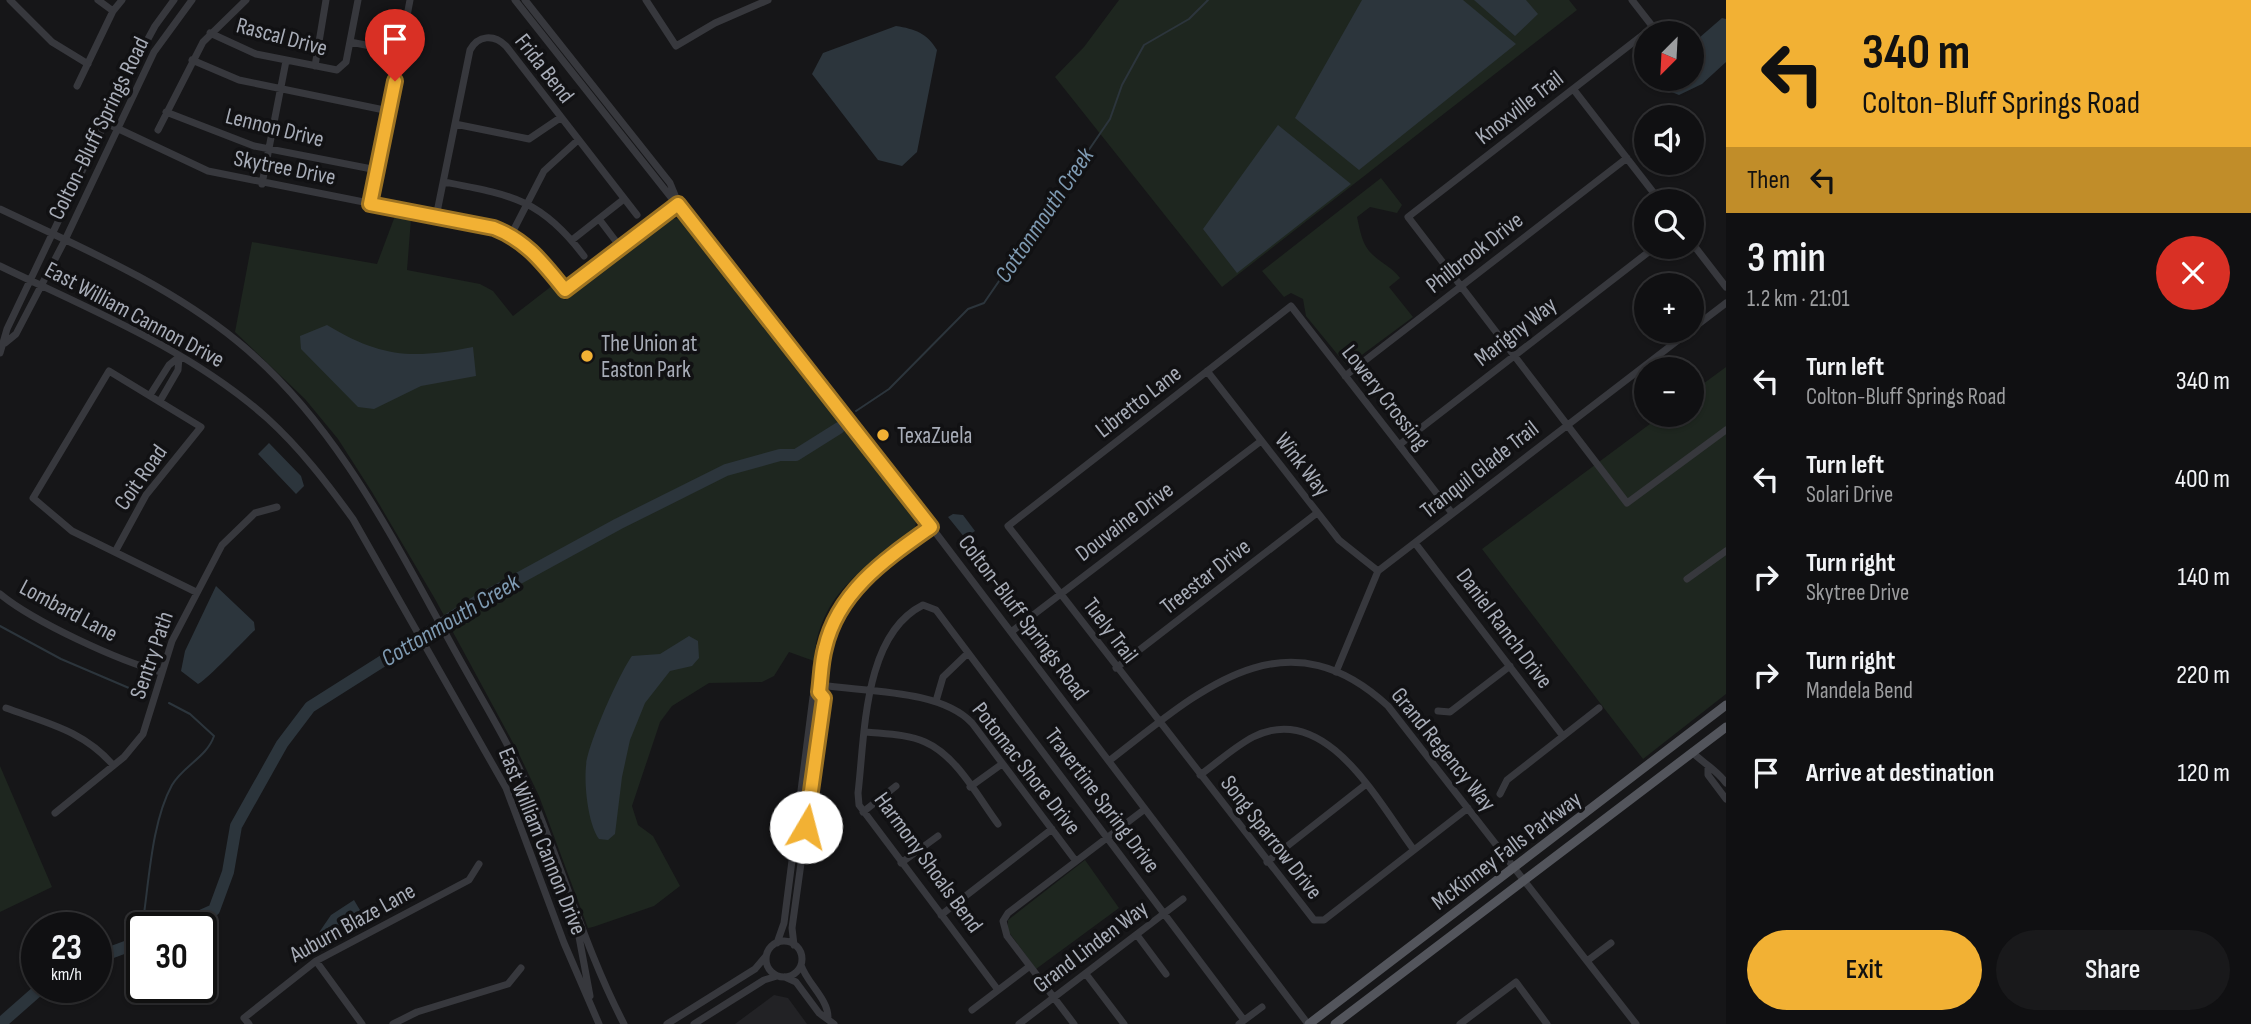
<!DOCTYPE html>
<meta charset="utf-8">
<style>
body{margin:0;font-family:"Sofia Sans Condensed",sans-serif;background:#19191b;color:#f1f3f6;height:100vh;display:flex;flex-direction:column;font-size:26px;white-space:nowrap}
*{box-sizing:border-box;margin:0}
p{font-size:23px;color:#9c9d9f}
.icon{flex:none;width:38px;height:38px;fill:none;stroke:currentColor;stroke-width:2;stroke-linecap:round;stroke-linejoin:round}
.map{position:relative;flex:1;overflow:hidden}
.side{display:flex;flex-direction:column;background:#101012;width:525px}
.side>*{flex:none}
.top-card{background:#f2b134;color:#111;overflow:hidden}
.needle{width:46px;rotate:204deg}
.buttons{position:absolute;left:1634px;top:21px;display:grid;gap:14px}
.buttons a{display:grid;place-items:center;width:70px;height:70px;border-radius:50%;background:#101012;box-shadow:0 2px 5px #0004,0 0 0 2px #303032;font-size:35px}
.speed{position:absolute;left:21px;top:912px;display:flex;gap:14px;font-size:35px;font-weight:700;text-align:center}
.speed>*{display:grid;place-content:center;width:91px;height:91px;border-radius:50%;background:#101012;box-shadow:0 2px 5px #0004,0 0 0 2px #303032;line-height:1}
.speed small{font-size:18px;font-weight:400}
.speed .limit{border:4px solid #111;border-radius:10px;background:#fff;color:#111}
.pin{position:absolute;display:grid;place-items:center;width:60px;height:60px;color:#fff;margin:-72px -30px;border-radius:50% 50% 50% 0;rotate:-45deg;box-shadow:0 0 7px #0007}
.pin .icon{rotate:45deg}
.me{position:absolute;width:77px;margin:-38px;rotate:8deg;stroke-linejoin:round;filter:drop-shadow(0 0 5px #0008)}
.turn{display:flex;align-items:center;gap:24px;height:147px;padding:0 21px;font-size:32px}
.turn .icon{width:91px;height:91px;stroke-width:2.5}
.turn b{display:block;font-size:49px;line-height:60px}
.then{display:flex;align-items:center;height:66px;padding:0 21px;background:#0003;gap:14px;font-size:26px}
.round{display:grid;place-items:center;flex:none;width:74px;height:74px;border-radius:37px;background:#19191b}
.overview{display:flex;align-items:center;justify-content:space-between;height:119px;padding:0 21px}
h1{font-size:42px;font-weight:600;line-height:52px}
.action{display:flex;gap:14px;margin-top:auto;padding:14px 21px}
.action a{flex:1;height:80px;border-radius:42px;background:#f2b134;color:#111;font-size:28px;font-weight:600;line-height:80px;text-align:center}
.action a+a{background:#19191b;color:#f1f3f6}
ul{padding:0;list-style:none}
li{display:flex;align-items:center;gap:21px;height:98px;padding:0 21px}
li div{flex:1}
li b{display:block;font-size:26px}
li em{font-style:normal}
main{display:flex;flex:1;min-height:0}
.map>svg:first-child{display:block}
.built{fill:#222225}
.green{fill:#1e261f}
.water{fill:#2c353c}
.lines{fill:none;stroke-linecap:round;stroke-linejoin:round}
.stream{stroke:#2c353c;stroke-width:2}
.river{stroke:#2c353c;stroke-width:12}
.minor{stroke:#37383d;stroke-width:7}
.major{stroke:#53555c;stroke-width:9}
.route-casing{stroke:#9d7322;stroke-width:18}
.route{stroke:#f2b134;stroke-width:12}
.poi-dot{fill:#f2b134;stroke:#111113;stroke-width:2.5}
.labels{text-anchor:middle;stroke-width:7;stroke-linejoin:round;paint-order:stroke}
.street-label{font-size:23px;fill:#a8adb8;stroke:#111113}
.poi-label{font-size:23px;fill:#a8adb8;stroke:#111113;text-anchor:start}
.water-label{font-size:24px;font-style:italic;fill:#7f9bb3;stroke:#111113}
</style>
<main>
<div class="map">
<svg width="1726" height="1024" viewBox="0 0 1726 1024">
<rect width="100%" height="100%" fill="#161618"/>
<path class="built" d="M774,995l14,3 19,26h-72z"/>
<path class="green" d="M1119,0h450l8,10 -355,277 -167,-210 29,-30z
M1381,178l21,27 -5,8 -27,-6 -13,10c3,13 5,29 16,38 9,9 19,12 27,23l-11,9 24,30 -66,49 -41,-50 -3,-17 -12,-6 -7,4 -22,-26z
M395,216l16,3 -4,51 73,14 13,7 20,25 40,-31 12,15 102,-80 13,-2 236,304 -1,7c-48,37 -97,64 -101,132l-25,-9 -15,24 -12,6 -53,1 -37,23 -12,16 -28,84 6,19 15,11 27,50 -26,20 -61,21 -5,1 -49,-132 -21,-44 -83,-153 -63,-107 -34,-53 -33,-40 -70,-67 17,-90 125,22z
M1726,367v327l-83,65 -161,-210 180,-134h30v-23z
M0,766l52,121 -52,25z
M1085,860l34,48 -83,61 -28,-38v-11z"/>
<path class="water" d="M1362,0h101l53,44 -157,126 -64,-52z
M1474,0h52l12,14 -23,22z
M1722,18l4,1v43l-24,22 -23,11 -15,-6 -3,-10h31v-35z
M896,26c19,3 31,7 41,24l-20,102 -15,14 -24,-6 -66,-86 11,-21z
M1278,125l73,59 -114,89 -34,-44z
M327,325c55,33 85,34 146,22l3,29 -55,10 -47,23 -16,-2 -57,-58 -1,-13z
M269,443l32,33 3,10 -8,8 -38,-40z
M953,514l10,1 12,16 -10,7 -17,-21z
M216,586l38,36 1,8c-12,11 -47,49 -57,54l-17,-13 4,-20z
M689,636l9,5 1,17 -7,8 -22,5 -25,32 -15,37 -8,37 -7,57 -7,6 -9,-1c-11,-15 -15,-54 -13,-73 1,-20 34,-94 46,-110l28,-2z
M354,900l13,22 -44,23 -5,-11 13,-19z"/>
<g class="lines">
<path class="stream" d="M856,411l33,-22 79,-80 16,-6 126,-184 12,-34 22,-40 45,-26 19,-19
M0,626l61,33 82,35
M142,928c7,-44 9,-105 30,-143 11,-19 35,-28 42,-49l-24,-22 -21,-11
M139,942l3,-13"/>
<path class="river" d="M174,928l40,-18 14,-38 8,-46 46,-82 28,-37 169,-107 139,-76 108,-54 54,-15h16l43,-27
M96,958l46,-17
M0,1024l42,-37"/>
<path class="minor" d="M10,0l42,42 36,22
M98,0l15,11
M515,0l408,516 385,508
M525,0l145,183 7,17
M646,0l30,46 39,-23 53,-23
M1632,0l21,27 -245,190 219,286 99,-73
M210,33l46,21 81,16 9,-8 12,-62
M350,42l52,10
M192,60l47,20 150,31
M315,66l11,-66
M77,86l36,-75 9,-11
M1574,90l86,111
M166,112l88,34 123,24
M106,123l102,48 286,57 30,14 41,48 114,-86
M455,124l74,15 31,-21
M158,130l45,-88 43,-42
M444,182c68,13 97,17 140,74
M262,184l24,-123
M371,204l39,-204
M0,209c82,39 167,75 237,132 97,79 153,192 212,299 28,52 60,102 83,156 32,76 54,155 92,228
M436,217l34,-167c8,-15 24,-16 36,-4l131,169
M599,219l22,29
M511,235l33,-64 34,-31
M572,240l52,-41
M1692,243l34,44
M0,266c91,44 191,84 267,152 33,30 60,65 86,101l153,269 58,155 35,81
M1692,329l34,-26
M5,343l11,-9 49,-94 89,-188 38,-52
M0,353l7,-24 117,-246 31,-57 19,-26
M1207,371l132,169 39,31
M1345,376l282,-218
M150,395l19,-30 10,-8
M160,401l18,-31 1,-13
M1399,445l256,-198
M1452,513l-161,-207 -283,220 306,394h10l144,-112
M1415,543l148,193
M115,552l31,-57 55,-68 -92,-56 -76,127 39,33 124,61
M1687,579l39,-28
M0,594c34,28 119,67 161,78
M1011,632l250,-191
M1116,668l201,-155
M1336,672l42,-101 312,-240
M820,685c45,7 120,4 152,38l103,137
M936,701l7,-24 25,-24
M6,708c41,15 78,23 107,57
M1438,711l12,1 60,-46
M866,732c19,2 41,2 59,10 32,14 53,55 73,82
M1692,752c11,11 25,18 34,31
M1109,761c87,-67 174,-152 279,-55l248,318
M1708,768v7l18,24
M1200,775c17,-12 34,-28 53,-38 73,-37 125,65 161,113
M970,787l32,-23
M1500,794l7,-14 92,-72
M863,812l33,-26
M55,813l69,-56 19,-23 29,-93 50,-96 33,-32 22,-6
M1267,862l98,-77
M901,863l37,-27
M941,915l111,-86
M577,926l13,70
M1137,935l29,39
M766 959a18 18 0 1 1 36 0a18 18 0 1 1-36 0Z
M777,943l7,-20 29,-226 6,-5c2,-15 2,-30 6,-44 13,-57 62,-89 106,-121
M794,945l-2,-17 32,-230 -5,-6
M316,961l46,63
M1587,961l24,-18
M801,965c6,18 27,34 27,52
M1086,974l38,50
M785,977l11,5 23,31 15,11
M998,990l-139,-185 -1,-12c7,-58 5,-158 65,-188l13,5 308,410
M972,1010l58,-44
M249,1024l-5,-6 72,-57 153,-81 10,-16
M393,1024l24,-12 91,-28 13,-16
M667,1024l88,-55 11,-13
M694,1024l70,-44 13,-4
M1019,1024l164,-125
M1074,1024l-67,-88 -4,-15 5,-8 137,-104
M1239,1024l23,-17
M1460,1024l56,-42 31,42"/>
<path class="major" d="M1309,1024l417,-319
M1335,1024l391,-297"/>
</g>
<g class="lines">
<g class="route-casing">
<path id="route" d="M395,81l-25,123 124,24c33,13 49,35 71,62l113,-86 253,323c-45,32 -93,64 -106,121 -4,14 -4,29 -6,44l5,6 -18,129"/>
</g>
<use href="#route" class="route"/>
</g>
<g class="poi-dot">
<circle cx="587" cy="356" r="7"/>
<circle cx="883" cy="435" r="7"/>
</g>
<g class="labels">
<g class="street-label">
<text transform="translate(282 36) rotate(15)" y="8">Rascal Drive</text>
<text transform="translate(545 68) rotate(52)" y="8">Frida Bend</text>
<text transform="translate(1519 107) rotate(-38)" y="8">Knoxville Trail</text>
<text transform="translate(275 127) rotate(14)" y="8">Lennon Drive</text>
<text transform="translate(98 128) rotate(-64)" y="8">Colton-Bluff Springs Road</text>
<text transform="translate(285 167) rotate(11)" y="8">Skytree Drive</text>
<text transform="translate(1474 252) rotate(-38)" y="8">Philbrook Drive</text>
<text transform="translate(135 314) rotate(28)" y="8">East William Cannon Drive</text>
<text transform="translate(1515 331) rotate(-38)" y="8">Marigny Way</text>
<text transform="translate(1386 397) rotate(52)" y="8">Lowery Crossing</text>
<text transform="translate(1138 401) rotate(-38)" y="8">Libretto Lane</text>
<text transform="translate(1303 464) rotate(52)" y="8">Wink Way</text>
<text transform="translate(1479 469) rotate(-38)" y="8">Tranquil Glade Trail</text>
<text transform="translate(140 477) rotate(-55)" y="8">Coit Road</text>
<text transform="translate(1124 521) rotate(-37)" y="8">Douvaine Drive</text>
<text transform="translate(1205 576) rotate(-38)" y="8">Treestar Drive</text>
<text transform="translate(69 610) rotate(28)" y="8">Lombard Lane</text>
<text transform="translate(1024 617) rotate(53)" y="8">Colton-Bluff Springs Road</text>
<text transform="translate(1505 628) rotate(53)" y="8">Daniel Ranch Drive</text>
<text transform="translate(1111 630) rotate(53)" y="8">Tuely Trail</text>
<text transform="translate(151 655) rotate(-71)" y="8">Sentry Path</text>
<text transform="translate(1444 749) rotate(51)" y="8">Grand Regency Way</text>
<text transform="translate(1027 768) rotate(52)" y="8">Potomac Shore Drive</text>
<text transform="translate(1103 800) rotate(53)" y="8">Travertine Spring Drive</text>
<text transform="translate(1272 837) rotate(52)" y="8">Song Sparrow Drive</text>
<text transform="translate(543 841) rotate(68)" y="8">East William Cannon Drive</text>
<text transform="translate(1506 850) rotate(-37)" y="8">McKinney Falls Parkway</text>
<text transform="translate(929 862) rotate(54)" y="8">Harmony Shoals Bend</text>
<text transform="translate(352 922) rotate(-29)" y="8">Auburn Blaze Lane</text>
<text transform="translate(1090 946) rotate(-37)" y="8">Grand Linden Way</text>
</g>
<g class="poi-label">
<text x="601" y="351">The Union at<tspan x="601" dy="26">Easton Park</tspan></text>
<text x="897" y="443">TexaZuela</text>
</g>
<g class="water-label">
<text transform="translate(1044 215) rotate(-56)" y="8">Cottonmouth Creek</text>
<text transform="translate(450 620) rotate(-31)" y="8">Cottonmouth Creek</text>
</g>
</g>
</svg>
<div class="buttons">
<a><svg class="needle" viewBox="-14 -14 28 28"><path d="M0-13l5 13h-10z" fill="#e53935"/><path d="M0 13l5-13h-10z" fill="#9c9d9f"/></svg></a>
<a><svg class="icon" aria-label="sound" viewBox="0 0 24 24"><path d="M4 9h4l5-4v14l-5-4H4zM17 9q2 3 0 6"/></svg></a>
<a><svg class="icon" aria-label="search" viewBox="0 0 24 24"><circle cx="10" cy="10" r="6"/><path d="M15 15l6 6"/></svg></a>
<a>+</a>
<a>−</a>
</div>
<div class="speed"><div>23<small>km/h</small></div><div class="limit">30</div></div>
<div class="pin" style="left:395px;top:81px;background:#d93025"><svg class="icon" aria-label="arrive" viewBox="0 0 24 24"><path d="M6 21V4h12l-3 4 3 4H6"/></svg></div>
<svg class="me" style="left:806px;top:827px" viewBox="-20 -20 40 40"><circle r="19" fill="#fff"/><path d="M0-13L10 11 0 6-10 11z" fill="#f2b134"/></svg>
</div>
<section class="side">
<div class="top-card">
<div class="turn"><svg class="icon" aria-label="left" viewBox="0 0 24 24"><path d="M17 20v-9H6M10 6l-5 5 5 5"/></svg><div><b>340 m</b>Colton-Bluff Springs Road</div></div>
<div class="then">Then<svg class="icon" aria-label="left" viewBox="0 0 24 24"><path d="M17 20v-9H6M10 6l-5 5 5 5"/></svg></div>
</div>
<div class="overview"><div><h1>3 min</h1><p>1.2 km · 21:01</p></div><a class="round" style="background:#d93025;color:#fff"><svg class="icon" aria-label="close" viewBox="0 0 24 24"><path d="M6 6l12 12M18 6L6 18"/></svg></a></div>
<ul>
<li><svg class="icon" aria-label="left" viewBox="0 0 24 24"><path d="M17 20v-9H6M10 6l-5 5 5 5"/></svg><div><b>Turn left</b><p>Colton-Bluff Springs Road</p></div><em>340 m</em></li>
<li><svg class="icon" aria-label="left" viewBox="0 0 24 24"><path d="M17 20v-9H6M10 6l-5 5 5 5"/></svg><div><b>Turn left</b><p>Solari Drive</p></div><em>400 m</em></li>
<li><svg class="icon" aria-label="right" viewBox="0 0 24 24"><path d="M7 20v-9h11M14 6l5 5-5 5"/></svg><div><b>Turn right</b><p>Skytree Drive</p></div><em>140 m</em></li>
<li><svg class="icon" aria-label="right" viewBox="0 0 24 24"><path d="M7 20v-9h11M14 6l5 5-5 5"/></svg><div><b>Turn right</b><p>Mandela Bend</p></div><em>220 m</em></li>
<li><svg class="icon" aria-label="arrive" viewBox="0 0 24 24"><path d="M6 21V4h12l-3 4 3 4H6"/></svg><div><b>Arrive at destination</b></div><em>120 m</em></li>
</ul>
<div class="action"><a>Exit</a><a>Share</a></div>
</section>
</main>
